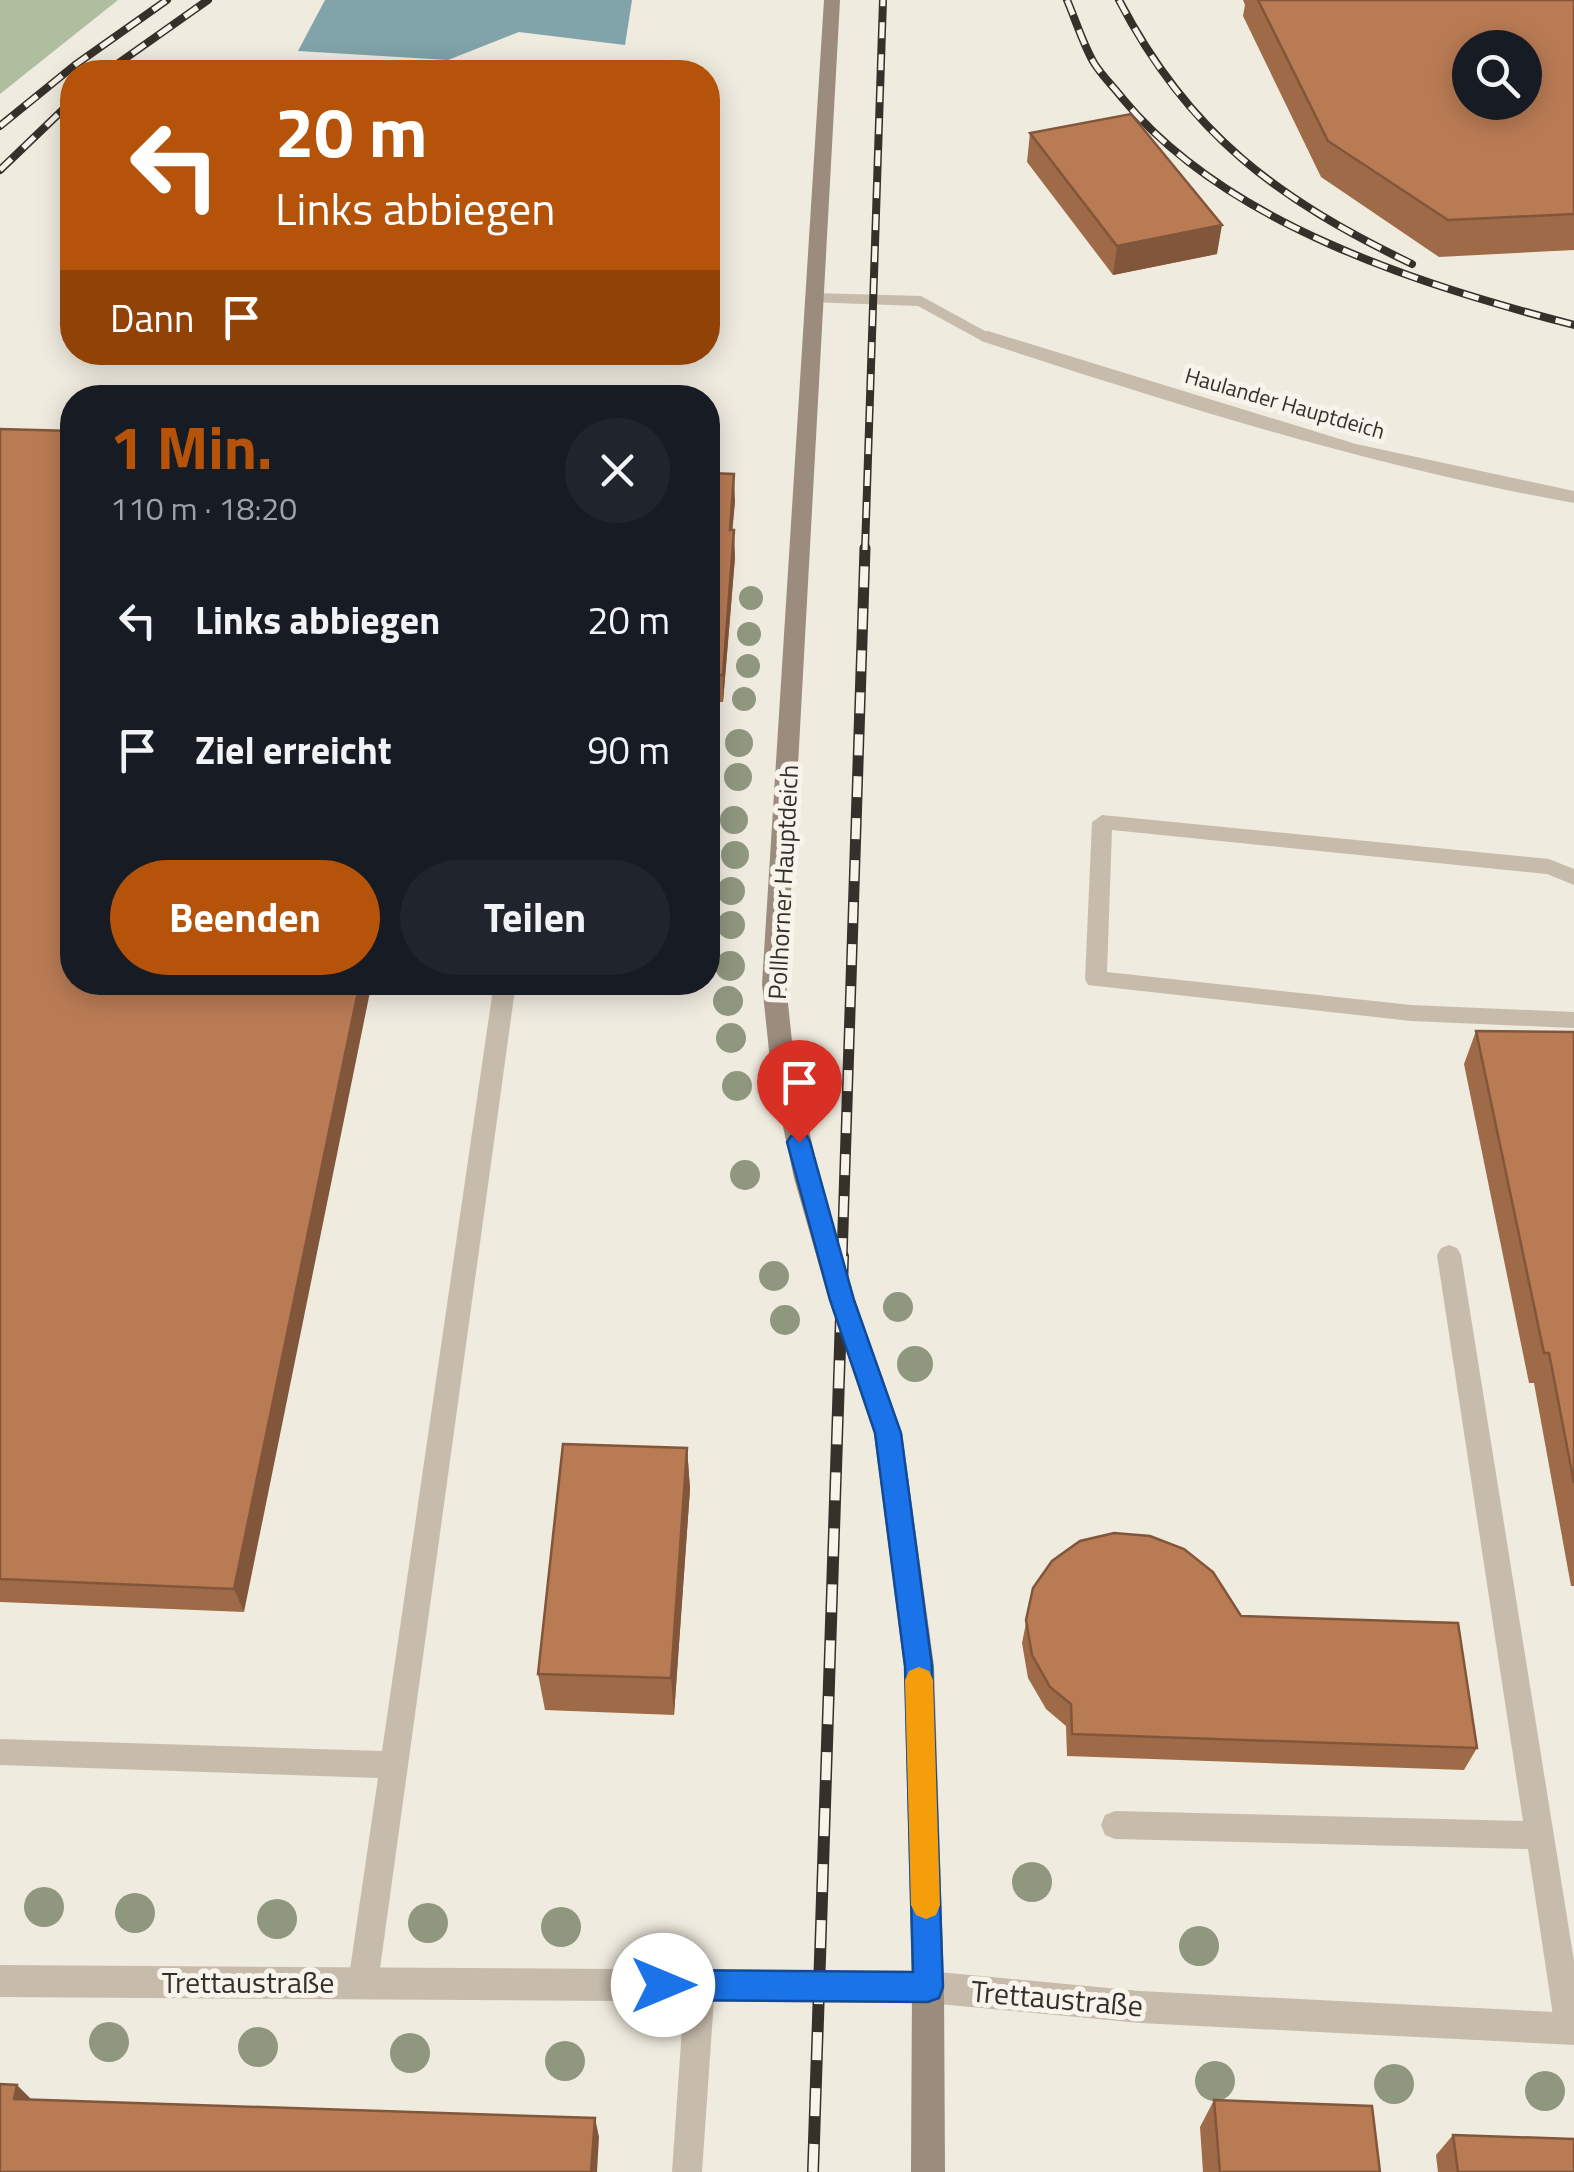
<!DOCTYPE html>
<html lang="de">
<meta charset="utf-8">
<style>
body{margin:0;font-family:"Titillium Web",sans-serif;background:#20242c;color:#f1f3f6;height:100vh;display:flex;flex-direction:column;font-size:38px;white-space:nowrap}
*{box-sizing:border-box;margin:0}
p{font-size:32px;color:#9ea1a6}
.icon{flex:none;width:55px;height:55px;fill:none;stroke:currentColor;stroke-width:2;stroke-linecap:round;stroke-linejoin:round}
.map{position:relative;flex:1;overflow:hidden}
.sheet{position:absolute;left:60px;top:385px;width:660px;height:610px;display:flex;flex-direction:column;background:#171b24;border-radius:40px;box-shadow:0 5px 25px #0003}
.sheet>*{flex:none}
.hud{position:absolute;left:60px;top:60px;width:660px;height:305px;border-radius:40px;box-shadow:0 5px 25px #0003;background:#b45309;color:#fff;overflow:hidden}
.controls{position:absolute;left:1452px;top:30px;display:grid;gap:20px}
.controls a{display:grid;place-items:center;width:90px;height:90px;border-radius:50%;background:#171b24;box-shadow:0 5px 25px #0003;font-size:50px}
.pin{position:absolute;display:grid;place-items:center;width:85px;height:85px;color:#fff;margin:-102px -42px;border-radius:50% 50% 50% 0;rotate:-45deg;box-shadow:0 0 10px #0007}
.pin .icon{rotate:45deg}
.me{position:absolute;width:110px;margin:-55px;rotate:90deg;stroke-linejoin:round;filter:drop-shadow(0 0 8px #0008)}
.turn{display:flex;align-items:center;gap:35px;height:210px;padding:0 50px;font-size:45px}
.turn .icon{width:130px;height:130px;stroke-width:2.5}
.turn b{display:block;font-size:70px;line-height:85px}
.then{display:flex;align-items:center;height:95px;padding:0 50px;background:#0003;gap:20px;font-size:38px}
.round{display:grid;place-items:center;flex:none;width:105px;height:105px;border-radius:52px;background:#20242c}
.head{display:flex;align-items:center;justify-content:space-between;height:170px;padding:0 50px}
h1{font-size:60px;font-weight:700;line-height:75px;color:#b45309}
.primary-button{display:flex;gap:20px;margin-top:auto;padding:20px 50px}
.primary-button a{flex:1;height:115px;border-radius:60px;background:#b45309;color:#fff;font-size:40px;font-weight:700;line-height:115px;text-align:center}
.primary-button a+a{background:#20242c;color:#f1f3f6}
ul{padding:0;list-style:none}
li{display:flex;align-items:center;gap:30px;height:130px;padding:0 50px}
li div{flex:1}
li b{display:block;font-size:38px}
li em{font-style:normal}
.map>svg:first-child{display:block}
.green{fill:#b0bea0}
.water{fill:#81a3aa}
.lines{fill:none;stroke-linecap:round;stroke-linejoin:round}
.service{fill:#c7bcac;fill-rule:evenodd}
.minor{fill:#c7bcac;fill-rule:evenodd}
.secondary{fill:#9b8c7e;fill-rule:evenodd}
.rail-far2-casing{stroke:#36302a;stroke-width:8}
.rail-far1-casing{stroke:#36302a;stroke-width:11}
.rail-casing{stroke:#36302a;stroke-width:12}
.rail-far2{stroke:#f8f4eb;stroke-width:5;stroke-dasharray:16;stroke-linecap:butt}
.rail-far1{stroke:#f8f4eb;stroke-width:8;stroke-dasharray:21;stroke-linecap:butt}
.rail{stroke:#f8f4eb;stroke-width:9;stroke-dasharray:28;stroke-linecap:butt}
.tree{fill:#90977f}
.wall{fill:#9f6a48}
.shaded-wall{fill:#82563b}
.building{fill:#b97b54;stroke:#82563b;stroke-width:2.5;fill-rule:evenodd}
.route{fill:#1a73e8;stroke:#114b97;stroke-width:2.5}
.slow{fill:#f59e0b}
.labels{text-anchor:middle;stroke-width:10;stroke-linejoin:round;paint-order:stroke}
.far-street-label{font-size:22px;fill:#36302a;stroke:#f8f4eb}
.street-label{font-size:25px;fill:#36302a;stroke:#f8f4eb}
.near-street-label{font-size:30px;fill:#36302a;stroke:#f8f4eb}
</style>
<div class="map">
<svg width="1574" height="2172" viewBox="0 0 1574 2172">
<rect width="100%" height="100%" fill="#f0ebdf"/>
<path class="green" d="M0,0h118l-118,94z"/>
<path class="water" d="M325,0h307l-7,45 -106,-13 -71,28 -150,-9z"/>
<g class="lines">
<path class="service" d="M814,293l107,3 75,41 -8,5 -6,-1 -64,-35 -110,-4 -2,-4z
M1102,815l447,44 25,10v16l-27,-11 -435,-44 -5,142 304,33 163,7v16l-163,-7 -323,-36 -3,-6 7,-157z
M494,982h22l-138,1001 -5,10 -10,5 -10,-5 -5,-10 30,-205 -378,-13v-26l382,12z
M1449,1245l8,3 4,7 113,706v81l-4,2 -10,-5 -5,-10 -27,-180 -413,-10 -10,-4 -4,-10 4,-10 10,-4 408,10 -86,-566 4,-7z
M700,1970l10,5 5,10 -13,187h-30l13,-187 5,-10z"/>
<path class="minor" d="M988,331l368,113 218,47v12c-203,-36 -397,-98 -593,-162v-8z
M0,1965l928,6 212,20 434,22v32l-434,-22 -212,-20 -928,-6z"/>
<path class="secondary" d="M824,0h16l-54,984 9,86 25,108 35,122 47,133 32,233 10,321 1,185h-34l1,-185 -8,-321 -30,-233 -45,-133 -35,-122 -23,-108 -9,-86z"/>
<g class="rail-far2-casing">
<path id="rail-far2" d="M1067,0c9,21 16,44 27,63 8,13 20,24 29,36 104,126 298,186 451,226
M1119,0c70,135 159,199 293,264
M106,72l102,-72
M0,126l75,-61 92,-65
M0,170l72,-69
M865,550l18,-550"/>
</g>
<g class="rail-far1-casing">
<path id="rail-far1" d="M842,1259l23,-711"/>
</g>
<g class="rail-casing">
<path id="rail" d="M813,2172l30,-916"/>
</g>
<use href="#rail-far2" class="rail-far2"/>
<use href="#rail-far1" class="rail-far1"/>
<use href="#rail" class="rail"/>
</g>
<g class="tree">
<circle cx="751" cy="598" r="12"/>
<circle cx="749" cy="634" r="12"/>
<circle cx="748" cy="666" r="12"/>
<circle cx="744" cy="699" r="12"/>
<circle cx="739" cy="743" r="14"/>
<circle cx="738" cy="777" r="14"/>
<circle cx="734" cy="820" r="14"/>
<circle cx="735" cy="855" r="14"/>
<circle cx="731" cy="891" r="14"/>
<circle cx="731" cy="925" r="14"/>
<circle cx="730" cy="966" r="15"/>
<circle cx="728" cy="1001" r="15"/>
<circle cx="731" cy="1038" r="15"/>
<circle cx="737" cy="1086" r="15"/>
<circle cx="745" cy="1175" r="15"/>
<circle cx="774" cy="1276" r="15"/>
<circle cx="898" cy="1307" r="15"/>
<circle cx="785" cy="1320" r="15"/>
<circle cx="915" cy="1364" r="18"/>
<circle cx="1032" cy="1882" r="20"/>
<circle cx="44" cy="1907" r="20"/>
<circle cx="135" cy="1913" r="20"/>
<circle cx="277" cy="1919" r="20"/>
<circle cx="428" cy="1923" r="20"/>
<circle cx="561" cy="1927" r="20"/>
<circle cx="1199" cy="1946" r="20"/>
<circle cx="109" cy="2042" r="20"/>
<circle cx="258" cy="2047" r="20"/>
<circle cx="410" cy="2053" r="20"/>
<circle cx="565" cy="2061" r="20"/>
<circle cx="1215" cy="2081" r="20"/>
<circle cx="1394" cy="2084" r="20"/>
<circle cx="1545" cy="2091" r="20"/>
</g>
<path class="wall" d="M1243,0h331v250l-135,7 -118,-80 -78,-161 2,-11z
M1030,133l187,121 -104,21 -86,-113z
M0,429l244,1183 -244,-10z
M708,473l27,28 -3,29 3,27 -12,145h-15z
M1476,1031l98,1v554h-3l-37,-203h-5l-65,-319z
M687,1448l3,41 -16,226 -129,-5 -7,-36z
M1033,1588l208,28 236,132 -13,22 -397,-14 -1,-30 -20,-17 -18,-31 -6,-35z
M1214,2100l166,72h-177l-3,-45z
M1453,2135l121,37h-136l-2,-17z"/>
<path class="shaded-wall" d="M1222,225l-5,29 -104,21 4,-29z
M734,474l1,27 -5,56v-27z
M734,530l1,27 -12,145v-27z
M360,982h12l-128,630 -10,-23z
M687,1448l3,41 -16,226 -3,-37z
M17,2085l19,19 -22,-5z
M595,2118l4,19 -2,35h-6z"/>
<path class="building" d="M1258,0h316v214l-126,6 -120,-79zM1470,48h55v54h-55z
M1131,114l91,111 -105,21 -87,-113z
M0,429l72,2v551h288l-126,607 -234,-10z
M708,473l26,1 -4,56h4l-11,145h-15z
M1476,1031l98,1v451l-25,-130h-5z
M563,1444l124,4 -16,230 -133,-4z
M1114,1533l36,3 34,13 29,23 28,44 217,7 19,125 -405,-14 -1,-30 -21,-17 -18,-32 -6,-35 7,-32 19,-27 28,-20z
M0,2084l17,1 -3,14 581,19 -4,54h-591z
M1214,2100l158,6 8,66h-160z
M1453,2135l121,4v33h-116z"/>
<path class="route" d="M799,1133l8,3 3,6 44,158 47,133 31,233 11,321 -4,11 -11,4 -265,-2 -11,-5 -4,-10 4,-10 11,-5 250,2 -8,-306 -30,-233 -45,-133 -43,-158 4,-6z"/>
<path class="slow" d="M919,1667l10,4 4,9 7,225 -4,10 -10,4 -10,-4 -5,-10 -6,-225 4,-9z"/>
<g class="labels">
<g class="far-street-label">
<text transform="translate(1285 403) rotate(16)" y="8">Haulander Hauptdeich</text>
</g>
<g class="street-label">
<text transform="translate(783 882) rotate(-87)" y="9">Pollhorner Hauptdeich</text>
</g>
<g class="near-street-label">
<text x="248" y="1993">Trettaustraße</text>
<text transform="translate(1057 1999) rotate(5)" y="10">Trettaustraße</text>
</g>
</g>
</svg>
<div class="controls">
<a><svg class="icon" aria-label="search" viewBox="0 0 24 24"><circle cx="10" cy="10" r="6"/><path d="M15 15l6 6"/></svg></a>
</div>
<div class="pin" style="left:799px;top:1142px;background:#d93025"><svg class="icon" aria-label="arrive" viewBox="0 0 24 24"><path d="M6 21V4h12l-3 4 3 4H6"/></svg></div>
<svg class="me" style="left:663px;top:1985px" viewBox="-20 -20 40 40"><circle r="19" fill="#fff"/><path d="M0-13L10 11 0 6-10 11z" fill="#1a73e8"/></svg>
<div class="hud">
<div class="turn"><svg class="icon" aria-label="left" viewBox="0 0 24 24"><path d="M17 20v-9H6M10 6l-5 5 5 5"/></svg><div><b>20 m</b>Links abbiegen</div></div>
<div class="then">Dann<svg class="icon" aria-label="arrive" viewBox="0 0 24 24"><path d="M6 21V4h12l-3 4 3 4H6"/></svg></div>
</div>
<section class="sheet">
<div class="head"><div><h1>1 Min.</h1><p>110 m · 18:20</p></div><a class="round"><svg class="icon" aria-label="close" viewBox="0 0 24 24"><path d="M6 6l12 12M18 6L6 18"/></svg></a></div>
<ul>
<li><svg class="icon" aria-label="left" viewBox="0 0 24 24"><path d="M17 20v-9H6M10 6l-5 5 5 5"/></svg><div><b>Links abbiegen</b></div><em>20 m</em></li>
<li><svg class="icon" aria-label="arrive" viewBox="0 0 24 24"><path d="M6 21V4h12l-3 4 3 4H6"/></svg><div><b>Ziel erreicht</b></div><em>90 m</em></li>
</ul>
<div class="primary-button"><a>Beenden</a><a>Teilen</a></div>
</section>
</div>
